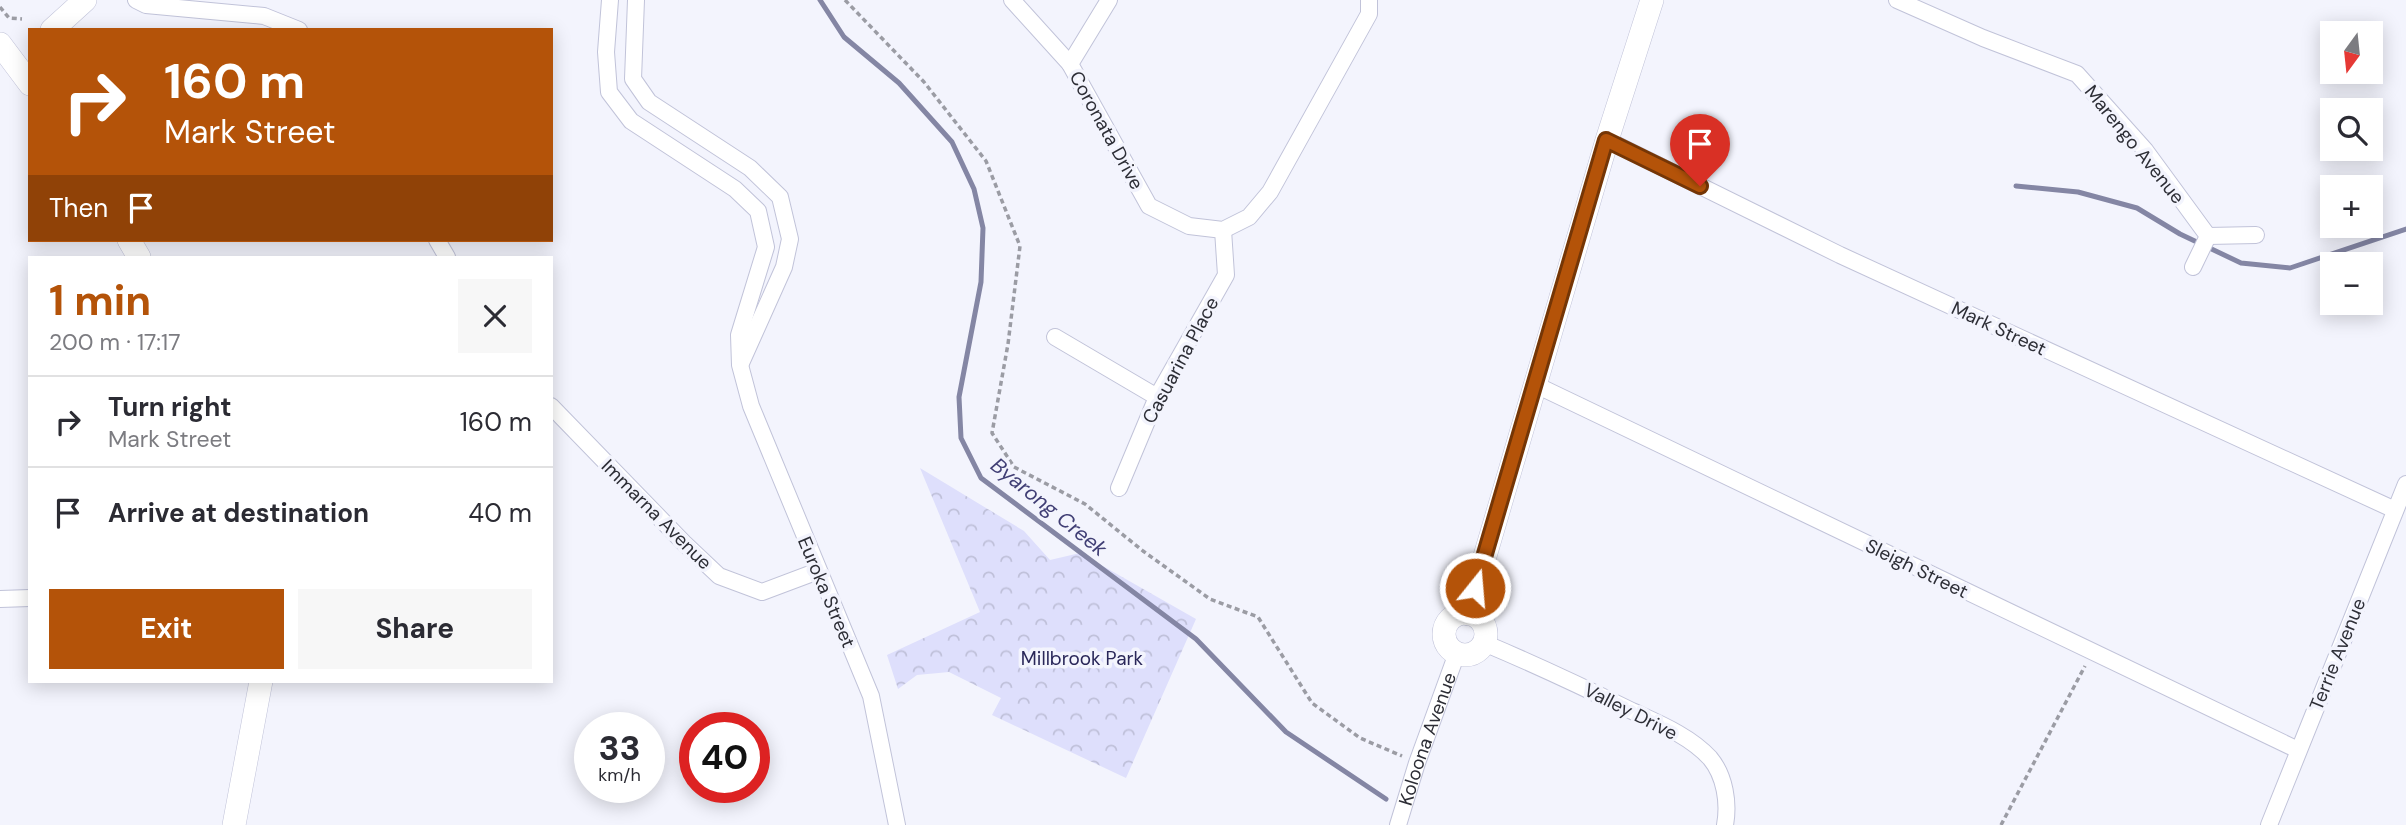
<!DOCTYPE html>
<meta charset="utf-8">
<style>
body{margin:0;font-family:"DM Sans",sans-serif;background:#f7f7f7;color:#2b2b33;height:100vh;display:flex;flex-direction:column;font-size:26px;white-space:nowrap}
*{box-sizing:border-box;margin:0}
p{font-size:23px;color:#7c7c81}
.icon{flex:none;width:38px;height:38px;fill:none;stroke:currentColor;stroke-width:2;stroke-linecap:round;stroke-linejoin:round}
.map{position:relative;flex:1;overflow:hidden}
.details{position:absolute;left:28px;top:256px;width:525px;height:427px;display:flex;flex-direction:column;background:#fff;border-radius:0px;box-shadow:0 4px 18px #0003}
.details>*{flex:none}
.hud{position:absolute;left:28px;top:28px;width:525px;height:214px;border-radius:0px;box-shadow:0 4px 18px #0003;background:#b45309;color:#fff;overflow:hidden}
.needle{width:46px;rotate:195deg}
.buttons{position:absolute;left:2320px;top:21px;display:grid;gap:14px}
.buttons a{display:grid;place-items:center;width:63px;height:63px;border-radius:0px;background:#fff;box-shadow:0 4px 18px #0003;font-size:35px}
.speed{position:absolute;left:574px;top:712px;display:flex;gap:14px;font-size:35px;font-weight:700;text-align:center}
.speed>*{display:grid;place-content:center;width:91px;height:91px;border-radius:50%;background:#fff;box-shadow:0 4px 18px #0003;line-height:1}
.speed small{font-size:18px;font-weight:400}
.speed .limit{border:10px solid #d22;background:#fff;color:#111}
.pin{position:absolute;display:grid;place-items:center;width:60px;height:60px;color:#fff;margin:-72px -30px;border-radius:50% 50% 50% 0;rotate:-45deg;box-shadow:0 0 7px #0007}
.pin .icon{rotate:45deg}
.me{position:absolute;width:77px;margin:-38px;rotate:17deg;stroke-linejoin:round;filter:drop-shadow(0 0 5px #0008)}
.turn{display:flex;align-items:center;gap:24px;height:147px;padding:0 21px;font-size:32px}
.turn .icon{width:91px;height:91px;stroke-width:2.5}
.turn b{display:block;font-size:49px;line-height:60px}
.then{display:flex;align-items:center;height:66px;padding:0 21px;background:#0003;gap:14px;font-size:26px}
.round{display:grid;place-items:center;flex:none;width:74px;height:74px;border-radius:0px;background:#f7f7f7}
.headline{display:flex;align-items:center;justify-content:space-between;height:119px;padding:0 21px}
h1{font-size:42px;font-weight:700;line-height:52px;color:#b45309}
.cta{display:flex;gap:14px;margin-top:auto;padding:14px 21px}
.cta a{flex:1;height:80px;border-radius:0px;background:#b45309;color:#fff;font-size:28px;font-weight:700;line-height:80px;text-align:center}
.cta a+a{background:#f7f7f7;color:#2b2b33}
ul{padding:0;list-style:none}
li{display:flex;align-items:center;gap:21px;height:91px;padding:0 21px;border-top:2px solid #e1e1e2}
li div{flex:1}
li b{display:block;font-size:26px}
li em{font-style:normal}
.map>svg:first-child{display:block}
.park{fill:url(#park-crowns)}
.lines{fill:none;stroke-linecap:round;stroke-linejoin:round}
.stream{stroke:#8486a4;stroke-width:5}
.street-casing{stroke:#c1c3d9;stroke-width:18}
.secondary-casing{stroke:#c1c3d9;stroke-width:24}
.path{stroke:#9b9ca4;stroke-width:3.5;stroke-dasharray:5 3.5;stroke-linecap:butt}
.street{stroke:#fff;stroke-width:16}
.secondary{stroke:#fff;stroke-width:23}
.route-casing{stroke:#753606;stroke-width:18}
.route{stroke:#b45309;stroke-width:12}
.labels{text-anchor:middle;stroke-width:7;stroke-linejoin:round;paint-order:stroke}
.street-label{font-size:19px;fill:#2d2e36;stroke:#f3f4fd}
.park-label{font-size:19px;fill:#2a2759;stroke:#f3f4fd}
.water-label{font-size:21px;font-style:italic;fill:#413f75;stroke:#f3f4fd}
</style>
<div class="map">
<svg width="2406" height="825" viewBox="0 0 2406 825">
<defs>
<pattern id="park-crowns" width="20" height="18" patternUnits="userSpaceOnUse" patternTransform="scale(1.75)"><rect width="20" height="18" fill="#dedffc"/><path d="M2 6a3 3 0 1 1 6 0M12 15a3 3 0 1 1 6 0" fill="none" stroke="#bfc0d9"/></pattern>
</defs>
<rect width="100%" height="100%" fill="#f3f4fd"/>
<path class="park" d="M920,468l104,63 26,29 30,-7 116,66 -70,159 -134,-63 9,-17 -52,-26 -32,3 -19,14 -11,-34 93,-43z"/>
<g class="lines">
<path class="stream" d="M820,0l24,37 55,46 53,59 22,47 9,39 -2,54 -22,115 2,41 20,40 215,161 90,93 100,67
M2016,186l62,6 59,16 43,26 61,29 49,5 116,-39"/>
<g class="street-casing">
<g id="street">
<path d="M136,0l10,5 118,11 35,14"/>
<path d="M610,0l-4,52 3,40 22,29 104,68 23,22 8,36 -27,88 1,30 11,41 120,290 26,129"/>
<path d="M636,0l-3,79 16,23 101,66 30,29 10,42 -6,28 -43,96"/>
<path d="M1012,0l58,64"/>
<path d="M1109,0l-39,64 79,142 40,20 34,4 26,-13 21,-25 99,-178v-14"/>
<path d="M1897,0l86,38 94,36 68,76 63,86 -15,31"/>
<path d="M1607,140l233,115 555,255"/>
<path d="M2208,236l48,-1"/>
<path d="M437,240l10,17"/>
<path d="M1055,337l102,60"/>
<path d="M1536,385l762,365"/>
<path d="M551,406l133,137 35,33 43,16 56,-21"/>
<path d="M1119,488l38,-91 69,-122 -3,-45"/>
<path d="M0,599l30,-1"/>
<path d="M1484,643c50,21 99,44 148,68 26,12 58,25 78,47 15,18 19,45 15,67"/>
<path id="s1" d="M1398,825l19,-62 40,-110"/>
<path d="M2269,825l137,-341"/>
</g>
</g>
<g class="secondary-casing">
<path id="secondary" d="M52,30l33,-30
M0,44l30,40
M129,240l10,17
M1444 634a21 21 0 1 1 42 0a21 21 0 1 1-42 0Z
M1468,614l139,-474 45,-140
M234,825l27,-144"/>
</g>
<path class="path" d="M845,0l79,82 62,79 34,85 -12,98 -16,89 22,34 71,37 58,47 67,48 48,18 54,86 48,35 42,18
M0,7l9,11 13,1
M2001,825l84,-159"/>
<use href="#street" class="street"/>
<use href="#secondary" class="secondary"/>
</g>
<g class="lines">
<g class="route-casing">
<path id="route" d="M1475,588l131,-448 94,46"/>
</g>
<use href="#route" class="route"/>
</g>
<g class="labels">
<g class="street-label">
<text transform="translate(1107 130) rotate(61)" y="7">Coronata Drive</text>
<text transform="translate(2135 144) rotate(51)" y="7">Marengo Avenue</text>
<text transform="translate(1999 328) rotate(25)" y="7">Mark Street</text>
<text transform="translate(1180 360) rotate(-62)" y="7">Casuarina Place</text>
<text transform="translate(657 514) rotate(45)" y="7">Immarna Avenue</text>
<text transform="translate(1917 568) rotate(26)" y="7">Sleigh Street</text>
<text transform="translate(827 592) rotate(67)" y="7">Euroka Street</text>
<text transform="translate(2337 654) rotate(-68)" y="7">Terrie Avenue</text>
<text transform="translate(1631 711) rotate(27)" y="7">Valley Drive</text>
<text dy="7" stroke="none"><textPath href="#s1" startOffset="91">Koloona Avenue</textPath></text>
</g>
<g class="park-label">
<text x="1082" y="665">Millbrook Park</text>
</g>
<g class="water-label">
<text transform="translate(1049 507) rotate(39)" y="7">Byarong Creek</text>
</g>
</g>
</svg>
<div class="buttons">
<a><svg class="needle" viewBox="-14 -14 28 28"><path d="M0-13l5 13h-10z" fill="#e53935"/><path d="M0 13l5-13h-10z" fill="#7c7c81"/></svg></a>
<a><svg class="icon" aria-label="search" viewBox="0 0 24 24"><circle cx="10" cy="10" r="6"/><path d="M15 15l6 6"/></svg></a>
<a>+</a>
<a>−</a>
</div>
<div class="speed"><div>33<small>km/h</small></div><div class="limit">40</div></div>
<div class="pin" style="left:1700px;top:186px;background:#d93025"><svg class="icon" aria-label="arrive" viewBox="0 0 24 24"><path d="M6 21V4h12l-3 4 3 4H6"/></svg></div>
<svg class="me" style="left:1475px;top:588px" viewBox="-20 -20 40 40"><circle r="17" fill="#b45309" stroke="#fff" stroke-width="3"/><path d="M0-11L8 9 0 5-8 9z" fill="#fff"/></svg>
<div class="hud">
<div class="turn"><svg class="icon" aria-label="right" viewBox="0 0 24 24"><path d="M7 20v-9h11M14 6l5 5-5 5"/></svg><div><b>160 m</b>Mark Street</div></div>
<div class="then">Then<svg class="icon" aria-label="arrive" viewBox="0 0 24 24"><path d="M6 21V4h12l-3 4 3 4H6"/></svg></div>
</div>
<section class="details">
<div class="headline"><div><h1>1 min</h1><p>200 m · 17:17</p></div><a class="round"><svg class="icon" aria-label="close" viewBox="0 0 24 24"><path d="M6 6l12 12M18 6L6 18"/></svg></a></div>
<ul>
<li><svg class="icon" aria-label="right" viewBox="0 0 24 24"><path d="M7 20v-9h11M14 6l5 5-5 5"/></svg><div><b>Turn right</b><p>Mark Street</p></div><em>160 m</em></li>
<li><svg class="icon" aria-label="arrive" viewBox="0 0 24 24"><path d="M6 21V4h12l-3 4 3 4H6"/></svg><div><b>Arrive at destination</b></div><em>40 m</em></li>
</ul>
<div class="cta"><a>Exit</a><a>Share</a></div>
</section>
</div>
